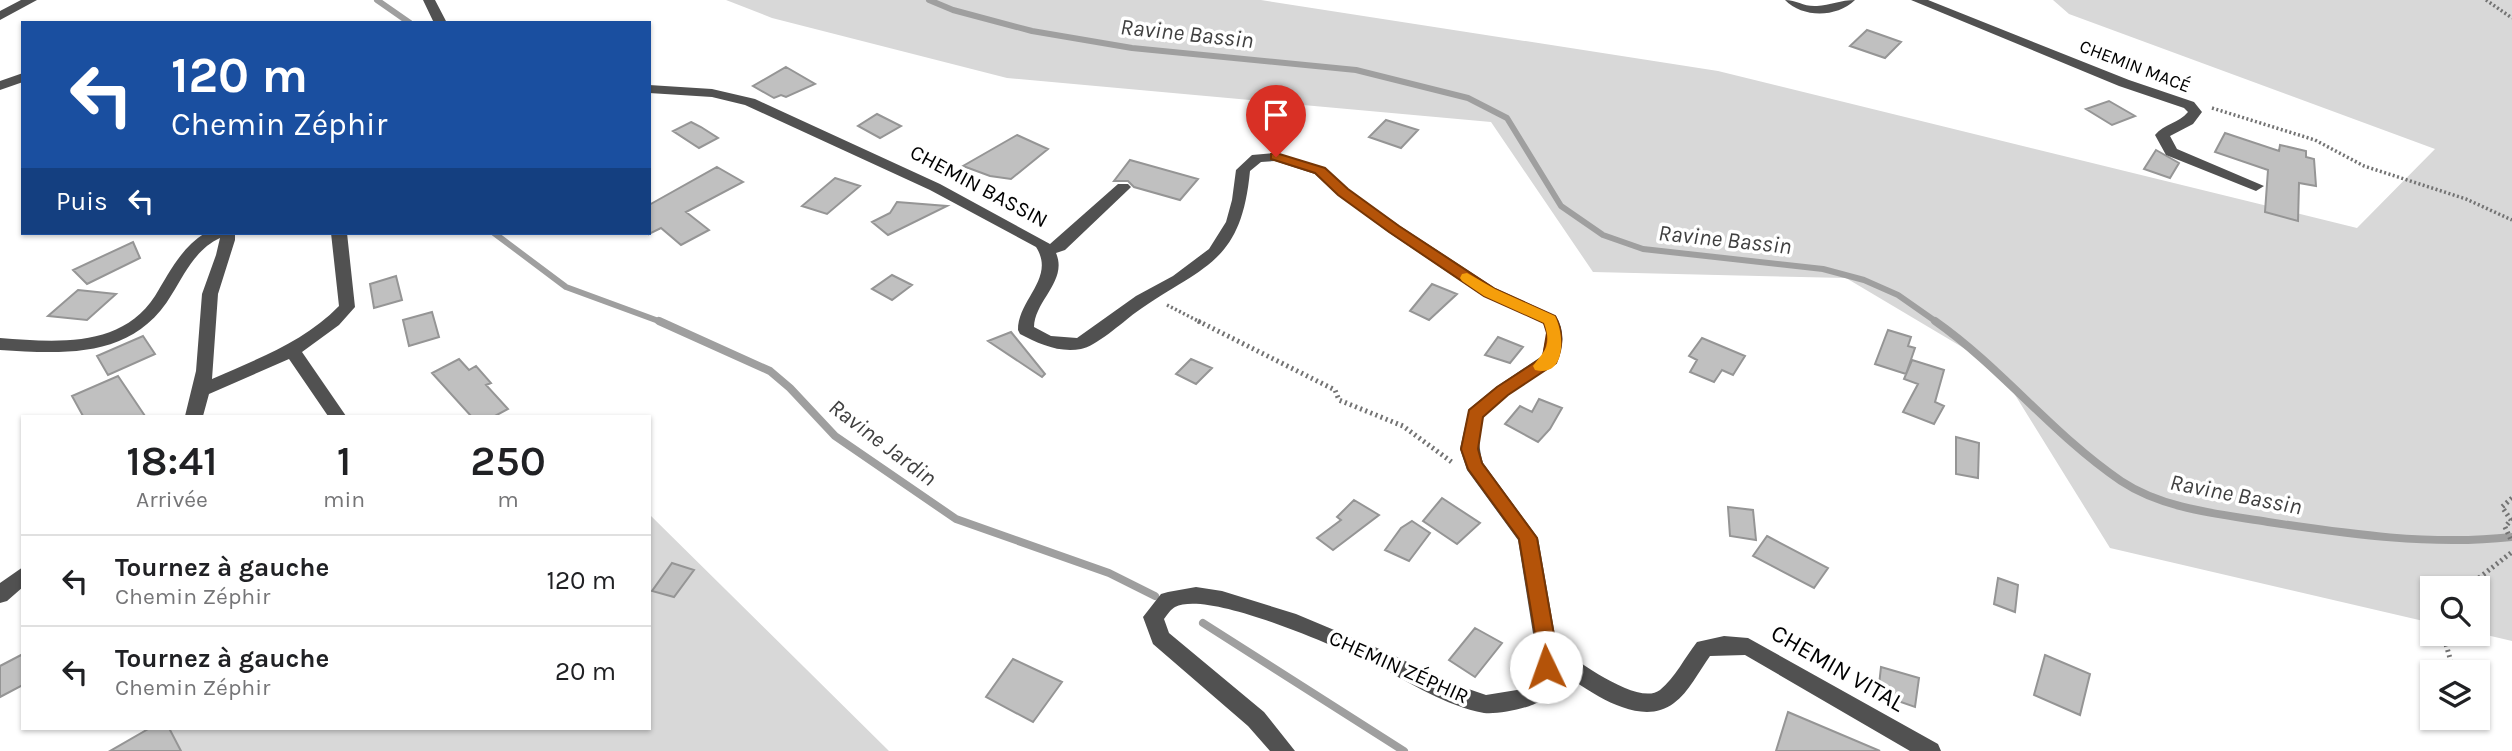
<!DOCTYPE html>
<html lang="fr">
<meta charset="utf-8">
<style>
body{margin:0;font-family:Karla,sans-serif;background:#f6f6f6;color:#202124;height:100vh;display:flex;flex-direction:column;font-size:26px;white-space:nowrap}
*{box-sizing:border-box;margin:0}
p{font-size:23px;color:#757577}
.icon{flex:none;width:38px;height:38px;fill:none;stroke:currentColor;stroke-width:2;stroke-linecap:round;stroke-linejoin:round}
.map{position:relative;flex:1;overflow:hidden}
.drawer{position:absolute;left:21px;top:415px;width:630px;height:315px;display:flex;flex-direction:column;background:#fff;border-radius:0px;box-shadow:0 2px 5px #0004}
.drawer>*{flex:none}
.top-card{position:absolute;left:21px;top:21px;width:630px;height:214px;border-radius:0px;box-shadow:0 2px 5px #0004;background:#1a4fa0;color:#fff;overflow:hidden}
.controls{position:absolute;left:2420px;top:576px;display:grid;gap:14px}
.controls a{display:grid;place-items:center;width:70px;height:70px;border-radius:0px;background:#fff;box-shadow:0 2px 5px #0004;font-size:35px}
.pin{position:absolute;display:grid;place-items:center;width:60px;height:60px;color:#fff;margin:-72px -30px;border-radius:50% 50% 50% 0;rotate:-45deg;box-shadow:0 0 7px #0007}
.pin .icon{rotate:45deg}
.me{position:absolute;width:77px;margin:-38px;rotate:357deg;stroke-linejoin:round;filter:drop-shadow(0 0 5px #0008)}
.turn{display:flex;align-items:center;gap:24px;height:147px;padding:0 35px;font-size:32px}
.turn .icon{width:91px;height:91px;stroke-width:2.5}
.turn b{display:block;font-size:49px;line-height:60px}
.then{display:flex;align-items:center;height:66px;padding:0 35px;background:#0003;gap:14px;font-size:26px}
.eta{display:flex;justify-content:space-evenly;align-items:center;height:119px;text-align:center}
.eta b{font-size:42px;font-weight:600;line-height:49px}
ul{padding:0;list-style:none}
li{display:flex;align-items:center;gap:21px;height:91px;padding:0 35px;border-top:2px solid #e0e0e0}
li div{flex:1}
li b{display:block;font-size:26px}
li em{font-style:normal}
.map>svg:first-child{display:block}
.green{fill:#d8d8d8}
.lines{fill:none;stroke-linecap:round;stroke-linejoin:round}
.stream-far1{stroke:#9f9f9f;stroke-width:6}
.stream{stroke:#9f9f9f;stroke-width:8}
.building{fill:#c0c0c0;stroke:#959595;stroke-width:2}
.path-far1{stroke:#737373;stroke-width:3.5;stroke-dasharray:2 2.5;stroke-linecap:butt}
.path{stroke:#737373;stroke-width:5;stroke-dasharray:2 3.5;stroke-linecap:butt}
.minor{fill:#515151;fill-rule:evenodd}
.route{fill:#b45309;stroke:#753606;stroke-width:2}
.slow{fill:#f59e0b}
.labels{text-anchor:middle;stroke-width:7;stroke-linejoin:round;paint-order:stroke}
.far-street-label{font-size:18px;fill:#000;stroke:#fff}
.street-label{font-size:21px;fill:#000;stroke:#fff}
.water-label{font-size:23px;font-style:italic;fill:#404040;stroke:#fff}
.near-street-label{font-size:24px;fill:#000;stroke:#fff}
</style>
<div class="map">
<svg width="2512" height="751" viewBox="0 0 2512 751">
<rect width="100%" height="100%" fill="#fff"/>
<path class="green" d="M726,0h535l457,71 639,157 78,-79 -366,-135 -16,-14h459v641l-34,-8v-45h-46v35l-322,-75 -111,-179 -153,-91 -253,-6 -102,-150 -484,-44 -235,-60z
M649,514l240,237h-733l1,-23h492z"/>
<g class="lines">
<path class="stream-far1" d="M377,0l33,23
M929,0l24,10 79,21 100,17 224,22 112,28 39,20 54,88 42,29 40,14 180,20 41,11 34,15 40,28
M494,233l72,54 98,36"/>
<path class="stream" d="M659,321l111,50 20,17 45,48 121,83 153,54 46,23
M1935,321c67,47 118,114 186,160 42,28 98,33 147,41 81,12 163,24 244,15
M1203,623l201,128"/>
</g>
<path class="building" d="M1867,30l20,7 14,5 -16,16 -35,-12z
M786,67l29,17 -29,13 -5,-2 -7,3 -21,-12z
M2109,101l26,15 -23,9 -26,-16z
M877,114l24,12 -21,12 -22,-12z
M1386,120l32,10 -17,18 -32,-11z
M691,122l10,5 17,11 -19,10 -26,-17z
M2225,133l54,18 1,-6 26,6v6l8,2 2,27 -17,-3 -1,38 -33,-9 3,-42 -53,-18z
M1017,135l31,14 -37,30 -21,-3 -27,-10z
M2156,150l23,13 -9,15 -26,-9z
M1130,160l68,19 -18,21 -46,-13 -6,-6h-14z
M717,167l26,15 -57,30 23,18 -28,15 -20,-17 -12,6v-29z
M835,178l25,8 -33,28 -25,-8z
M897,202l50,4 -59,29 -16,-13 18,-9z
M133,242l7,16 -53,26 -14,-14z
M892,275l20,10 -20,15 -20,-11z
M396,276l6,24 -28,8 -4,-24z
M1432,284l25,10 -28,26 -19,-9z
M78,290l38,4 -29,26 -39,-4z
M432,312l7,25 -30,9 -6,-26z
M1888,330l23,7 -3,9 7,2 -9,26 -31,-10z
M1011,332l34,42 -3,3 -54,-36z
M143,336l12,18 -47,21 -11,-19z
M1498,337l25,10 -13,16 -25,-8z
M1702,338l43,18 -12,19 -11,-5 -8,12 -24,-10 7,-12 -8,-4z
M459,359l10,11 7,-4 15,17 -5,2 22,24 -13,7h-24l-39,-43z
M1191,359l21,9 -16,16 -20,-10z
M1912,360l32,10 -9,32 9,4 -10,18 -31,-12 15,-28 -14,-5z
M118,376l27,40h-62l-11,-20z
M1539,399l23,9 -12,21 -12,13 -33,-18 15,-18 12,6z
M1956,437l23,6 -1,35 -22,-4z
M1442,498l38,25 -23,21 -34,-23z
M1354,500l25,15 -46,35 -16,-12 24,-18 -4,-3z
M1728,507l25,3 3,30 -26,-4z
M1412,521l18,12 -21,28 -24,-11 16,-22z
M1767,536l61,32 -14,20 -61,-32z
M672,563l22,7 -20,27 -22,-6z
M1998,578l20,7 -3,27 -21,-8z
M1475,628l27,15 -27,34 -26,-17z
M23,654v31l-23,12v-31z
M2045,655l45,19 -10,41 -46,-20z
M1013,659l49,23 -29,40 -47,-25z
M1881,667l38,11 -4,29 -37,-13z
M1788,712l92,39h-104z
M150,728h19l12,23h-71z"/>
<g class="lines">
<path class="path-far1" d="M2486,0l26,18
M2212,108l103,32 49,26 102,33 46,21
M1167,305l35,18"/>
<path class="path" d="M1198,321l137,69 4,10 64,26 50,37
M2512,498l-10,9 9,13 -6,7 7,15
M2466,588l46,-36
M2443,634l11,38"/>
<path class="minor" d="M21,0h16l-37,20v-9z
M423,0h12l12,23h-13z
M1785,0c12,0 19,7 32,6 13,-1 24,-6 38,-6 -19,18 -52,18 -70,0z
M1911,0h17l201,80 65,22 8,10 -9,12 -23,12 7,13 87,37 -8,5 -90,-36 -11,-20c9,-11 24,-12 33,-23l-4,-4 -65,-22z
M23,73v9l-23,8v-9z
M649,85l63,4 43,10 185,85 110,60 68,-60h10l3,3 -3,3 -63,60 -9,3c12,28 -21,47 -22,74l17,9 26,2 59,-42 37,-20 36,-27 17,-27 6,-22 4,-30 16,-15 24,-2 49,15 23,21 52,37 95,62 61,28c9,15 8,31 0,47 -22,15 -54,30 -71,52 -9,12 -6,35 -2,48l55,75 19,109c19,12 81,60 103,43 15,-12 25,-33 37,-48l27,-6 24,2 190,106 3,7h-31l-165,-96 -35,1c-11,15 -21,36 -36,47 -35,27 -88,-14 -117,-34 -1,16 -5,21 -17,32 -9,7 -44,14 -56,12 -38,-7 -73,-30 -107,-47 -36,-17 -168,-77 -202,-59 -4,2 -8,8 -11,12l5,14 95,79 31,39h-25l-22,-25 -95,-82 -10,-27 18,-23 7,-2 28,-5 26,4 74,23 93,39 59,29 38,13 37,-6 12,-10 1,-27 -18,-112 -51,-70 -7,-21 9,-40 27,-22 46,-31 5,-23 -4,-10 -60,-27 -95,-64 -50,-37 -23,-21 -40,-13 -14,1 -11,9c-9,95 -48,94 -115,142 -12,9 -40,34 -54,36 -22,4 -42,-5 -61,-15l-2,-4c0,-31 38,-52 18,-83l-106,-57 -185,-85 -33,-8 -63,-4z
M205,233h30v7l-17,54 -6,85c45,-20 92,-37 127,-73l-8,-73h16l8,74 -16,18 -37,27 44,64h-18l-39,-57 -80,35 -6,22h-18l11,-45 6,-77 14,-39 4,-17c-24,11 -35,35 -48,56 -38,65 -106,60 -172,56v-12c54,4 121,11 155,-42 14,-23 26,-48 50,-63z
M23,567v20l-16,14 -7,2v-20z"/>
</g>
<path class="route" d="M1276,153l49,15 23,21 51,37 96,63 60,27c9,16 8,31 1,47l-48,32 -25,22 -5,32 4,14 55,75 20,114 -4,21 -7,2 -7,-2 -3,-6 2,-15 -19,-113 -51,-70 -7,-20 8,-39 28,-23 46,-30 4,-24 -3,-10 -60,-27 -95,-64 -51,-37 -23,-22 -44,-14v-5z"/>
<path class="slow" d="M1467,273l28,16 60,27c10,19 11,62 -20,54l-2,-4c12,-16 19,-20 11,-43l-60,-27 -22,-15 -2,-3 2,-4z"/>
<g class="labels">
<g class="far-street-label">
<text transform="translate(2135 66) rotate(21)" y="6">CHEMIN MACÉ</text>
</g>
<g class="street-label">
<text transform="translate(979 186) rotate(28)" y="7">CHEMIN BASSIN</text>
<text transform="translate(1399 667) rotate(24)" y="7">CHEMIN ZÉPHIR</text>
</g>
<g class="water-label">
<text transform="translate(1187 33) rotate(6)" y="8">Ravine Bassin</text>
<text transform="translate(1725 239) rotate(6)" y="8">Ravine Bassin</text>
<text transform="translate(883 442) rotate(37)" y="8">Ravine Jardin</text>
<text transform="translate(2236 494) rotate(11)" y="8">Ravine Bassin</text>
</g>
<g class="near-street-label">
<text transform="translate(1838 668) rotate(30)" y="8">CHEMIN VITAL</text>
</g>
</g>
</svg>
<div class="controls">
<a><svg class="icon" aria-label="search" viewBox="0 0 24 24"><circle cx="10" cy="10" r="6"/><path d="M15 15l6 6"/></svg></a>
<a><svg class="icon" aria-label="layers" viewBox="0 0 24 24"><path d="M12 4l9 5-9 5-9-5zM3 14l9 5 9-5"/></svg></a>
</div>
<div class="pin" style="left:1276px;top:157px;background:#d93025"><svg class="icon" aria-label="arrive" viewBox="0 0 24 24"><path d="M6 21V4h12l-3 4 3 4H6"/></svg></div>
<svg class="me" style="left:1546px;top:667px" viewBox="-20 -20 40 40"><circle r="19" fill="#fff"/><path d="M0-13L10 11 0 6-10 11z" fill="#b45309"/></svg>
<div class="top-card">
<div class="turn"><svg class="icon" aria-label="left" viewBox="0 0 24 24"><path d="M17 20v-9H6M10 6l-5 5 5 5"/></svg><div><b>120 m</b>Chemin Zéphir</div></div>
<div class="then">Puis<svg class="icon" aria-label="left" viewBox="0 0 24 24"><path d="M17 20v-9H6M10 6l-5 5 5 5"/></svg></div>
</div>
<section class="drawer">
<div class="eta">
<div><b>18:41</b><p>Arrivée</p></div>
<div><b>1</b><p>min</p></div>
<div><b>250</b><p>m</p></div>
</div>
<ul>
<li><svg class="icon" aria-label="left" viewBox="0 0 24 24"><path d="M17 20v-9H6M10 6l-5 5 5 5"/></svg><div><b>Tournez à gauche</b><p>Chemin Zéphir</p></div><em>120 m</em></li>
<li><svg class="icon" aria-label="left" viewBox="0 0 24 24"><path d="M17 20v-9H6M10 6l-5 5 5 5"/></svg><div><b>Tournez à gauche</b><p>Chemin Zéphir</p></div><em>20 m</em></li>
</ul>
</section>
</div>
